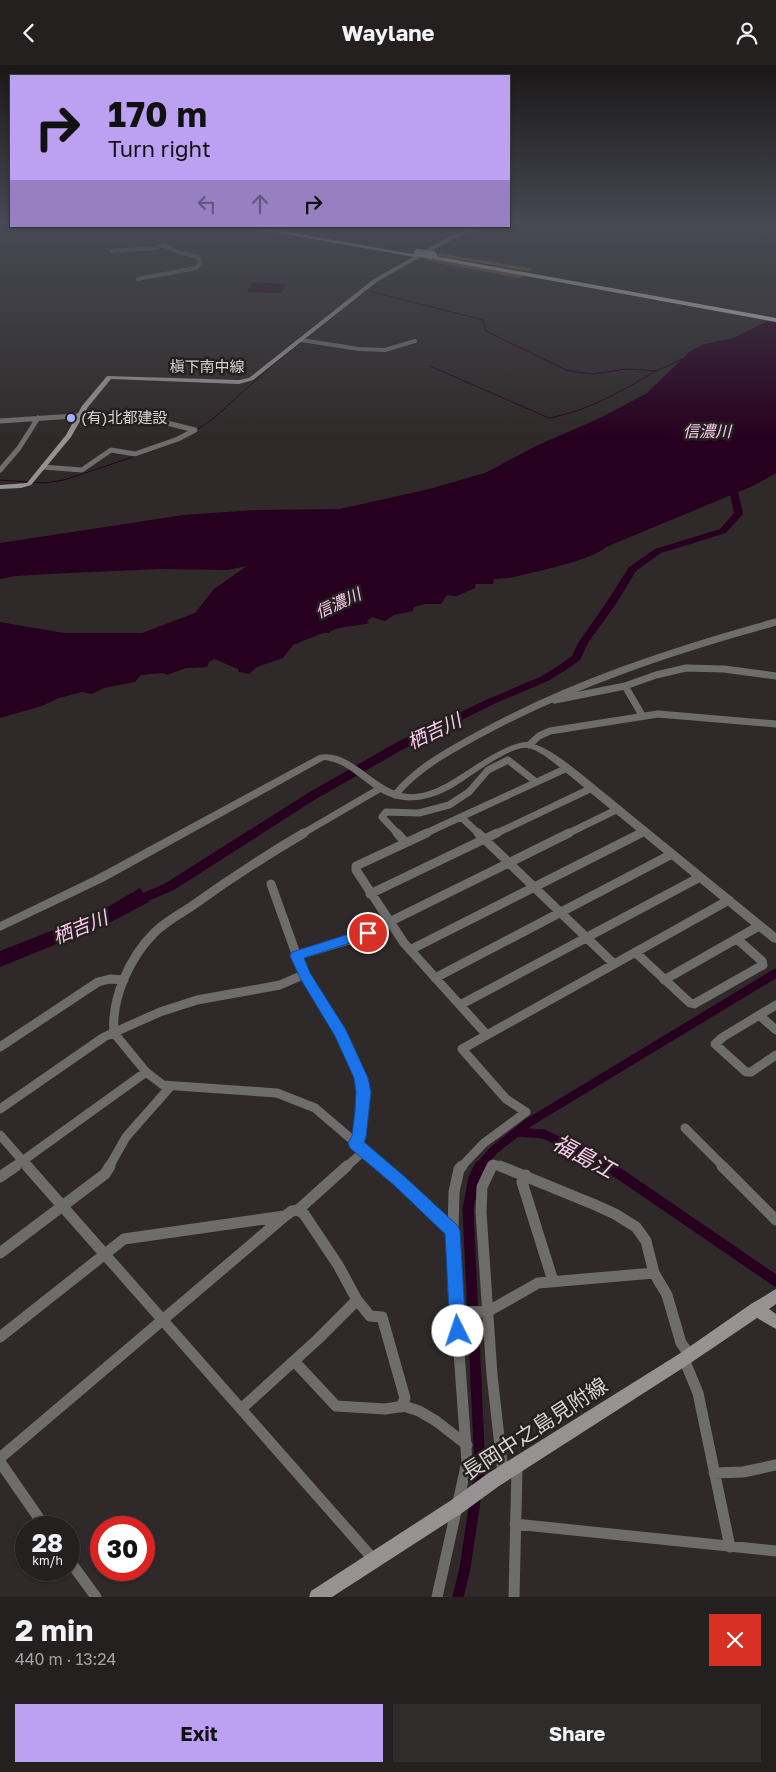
<!DOCTYPE html>
<meta charset="utf-8">
<style>
body{margin:0;font-family:"Golos Text","Noto Sans JP",sans-serif;background:#2f2d2c;color:#f1f3f6;height:100vh;display:flex;flex-direction:column;font-size:19px;white-space:nowrap}
*{box-sizing:border-box;margin:0}
p{font-size:16px;color:#a3a3a4}
.icon{flex:none;width:28px;height:28px;fill:none;stroke:currentColor;stroke-width:2;stroke-linecap:round;stroke-linejoin:round}
.map{position:relative;height:1532px;overflow:hidden}
.panel{display:flex;flex-direction:column;background:#23201f;flex:1}
.panel>*{flex:none}
.banner{position:absolute;left:10px;top:10px;width:500px;height:152px;border-radius:0px;box-shadow:0 1px 4px #0004,0 0 0 1px #403e3d;background:#bca0f2;color:#111;overflow:hidden}
.speed{position:absolute;left:15px;top:1451px;display:flex;gap:10px;font-size:25px;font-weight:700;text-align:center}
.speed>*{display:grid;place-content:center;width:65px;height:65px;border-radius:50%;background:#23201f;box-shadow:0 1px 4px #0004,0 0 0 1px #403e3d;line-height:1}
.speed small{font-size:12px;font-weight:400}
.speed .limit{border:8px solid #d22;background:#fff;color:#111}
.pin{position:absolute;display:grid;place-items:center;width:42px;height:42px;color:#fff;margin:-21px;border:2px solid #fff;border-radius:50%;box-shadow:0 1px 5px #0007}
.me{position:absolute;width:55px;margin:-28px;rotate:356deg;stroke-linejoin:round;filter:drop-shadow(0 0 4px #0008)}
.turn{display:flex;align-items:center;gap:18px;height:105px;padding:0 15px;font-size:22px}
.turn .icon{width:65px;height:65px;stroke-width:2.5}
.turn b{display:block;font-size:35px;line-height:42px}
.lanes{display:flex;align-items:center;height:48px;padding:0 15px;background:#0003;justify-content:center;gap:25px;direction:ltr}
.lanes .off{opacity:.35}
.round{display:grid;place-items:center;flex:none;width:52px;height:52px;border-radius:0px;background:#2f2d2c}
.head{display:flex;align-items:center;justify-content:space-between;height:85px;padding:0 15px}
h1{font-size:30px;font-weight:700;line-height:38px}
.button{display:flex;gap:10px;margin-top:auto;padding:10px 15px}
.button a{flex:1;height:58px;border-radius:0px;background:#bca0f2;color:#111;font-size:20px;font-weight:700;line-height:58px;text-align:center}
.button a+a{background:#2f2d2c;color:#f1f3f6}
header{display:flex;justify-content:space-between;align-items:center;height:65px;padding:0 15px;background:#23201f;font-size:22px;font-weight:700}
.map>svg:first-child{display:block}
.forest{fill:#87582c}
.water{fill:#28001f}
.lines{fill:none;stroke-linecap:round;stroke-linejoin:round}
.stream{stroke:#28001f;stroke-width:1}
.canal-far1{stroke:#28001f;stroke-width:9}
.canal{stroke:#28001f;stroke-width:11}
.river{fill:#28001f;fill-rule:evenodd}
.minor-far4{stroke:#6f6d6c;stroke-width:4}
.minor-far3{stroke:#6f6d6c;stroke-width:5}
.minor-far2{stroke:#6f6d6c;stroke-width:7}
.minor-far1{stroke:#6f6d6c;stroke-width:9}
.minor{stroke:#6f6d6c;stroke-width:11}
.tertiary{fill:#6f6d6c;fill-rule:evenodd}
.secondary{fill:#969291;fill-rule:evenodd}
.motorway{fill:#cfc9c7;fill-rule:evenodd}
.motorway-bridge{stroke:#cfc9c7;stroke-width:8}
.route{fill:#1a73e8;stroke:#114b97}
.poi-dot{fill:#a5b1fc;stroke:#252020;stroke-width:2}
.labels{text-anchor:middle;stroke-width:5;stroke-linejoin:round;paint-order:stroke}
.far-street-label{font-size:15px;fill:#d5d2d2;stroke:#252020}
.far-poi-label{font-size:15px;fill:#d5d2d2;stroke:#252020;text-anchor:start}
.far-water-label{font-size:16px;font-style:italic;fill:#fdcbec;stroke:#252020}
.water-label{font-size:19px;font-style:italic;fill:#fdcbec;stroke:#252020}
.near-street-label{font-size:21px;fill:#d5d2d2;stroke:#252020}
.near-water-label{font-size:22px;font-style:italic;fill:#fdcbec;stroke:#252020}
</style>
<header><svg class="icon" aria-label="back" viewBox="0 0 24 24"><path d="M15 5l-7 7 7 7"/></svg>Waylane<svg class="icon" aria-label="person" viewBox="0 0 24 24"><circle cx="12" cy="8" r="4"/><path d="M4 21q1-7 8-7t8 7"/></svg></header>
<div class="map">
<svg width="776" height="1532" viewBox="0 0 776 1532">
<rect width="100%" height="100%" fill="#2f2a29"/>
<path class="forest" d="M439,188l94,16 -5,2 -95,-16z
M425,193l99,18 -5,2 -86,-16 -8,-2z"/>
<path class="water" d="M253,217l33,2 -5,9 -34,-1z
M776,252v156l-23,13 -147,61c-13,13 -72,25 -92,30 -6,2 -13,1 -20,2l-1,5h-18v4c-3,1 -17,8 -20,8 -3,0 -6,-1 -8,-1l-6,9h-16l-11,3 -1,4 -19,4 -9,6 -13,-4 -5,4 2,2c-12,4 -31,2 -40,10h-6l-30,12 -10,13 -26,9 -8,7 -10,-2 -1,-3 -24,-10 -5,3 -2,5 -21,1 -19,7 -4,-2 -22,2 -6,7 -31,6 -12,6 -10,-2 -23,6 -17,8 -42,12v-96l64,11h78l53,-20 19,-24 33,-23 -19,4 -69,-1 -89,4 -55,3 -15,3v-36l183,-28 72,-5 85,-1 89,-20 56,-16 51,-27 66,-29 45,-24 42,-41 15,-8 29,-6z
M140,823l9,14 -38,20 -111,45v-16l99,-39z"/>
<g class="lines">
<path class="stream" d="M365,225l118,30 3,11 80,39 11,2 16,2 34,-5 30,2 25,-12
M430,301l119,52c39,-7 73,-27 107,-47
M195,366l19,-13 55,-50 71,-57
M0,415l44,3 20,-3 72,-24"/>
<path class="canal-far1" d="M517,1067l27,2 66,33
M479,1102l15,-17 34,-27 248,-150"/>
<path class="canal" d="M608,1101l168,115
M458,1532l7,-29 15,-100 -12,-259 6,-31 6,-12"/>
<path class="river" d="M724,413l13,10 6,25 -1,2 -16,18 -65,20 -25,18 -20,33 -28,39 -8,17 -14,10 -18,11 -52,22 -89,44 -91,52 -142,91 -38,16h-10l-2,-3 2,-3 38,-16 144,-91 91,-52 89,-42 52,-22 18,-11 14,-10 6,-13 28,-40 23,-36 26,-18 65,-20 14,-16 -5,-24 -9,-8z"/>
<path class="minor-far4" d="M112,186l44,-3 7,-3 15,7 21,5 1,6 -4,5 -58,11
M301,275l58,9 26,1 30,-9"/>
<path class="minor-far3" d="M0,356l89,-6 66,5 40,10
M43,402l39,3 29,-20 24,4 43,-15 17,-9
M0,405l19,-22 19,-30"/>
<path class="minor-far2" d="M625,621l17,29
M555,635l70,-14 31,-11 30,-7 38,1 52,7
M529,680l10,-9 11,-5 108,-17 118,10
M395,730c22,-27 52,-43 83,-60 93,-51 196,-85 298,-113
M461,752l18,17
M302,769l77,-45
M398,769l-16,-17 4,-5 33,1 30,-8 20,-13 19,-22 20,-10 28,22
M424,769l143,-66
M495,769l97,-46
M567,769l51,-25
M638,769l7,-3"/>
<path class="minor-far1" d="M304,768c-39,23 -76,47 -112,73 -12,8 -27,16 -38,27 -24,24 -43,65 -40,100l32,39 17,13 114,8 38,15 69,59
M397,768l9,10
M427,768l-71,33v4l48,73 82,91
M478,768l136,131
M271,819l29,81 41,69 20,44 2,14 -1,19 -3,26 -3,6
M370,829l127,-61
M410,885l231,-117
M635,887l55,51 4,1 69,-39 -1,-4 -25,-22
M296,891l63,-19 210,-104
M435,913l237,-124
M664,915l95,-54
M460,940l240,-128
M776,940l-53,32 -8,7 31,28h5l25,-17
M759,950l17,15
M0,982l98,-65 12,-3 14,1
M0,1044l104,-72 56,-25 37,-12 83,-15 25,-11
M685,1063l39,39
M0,1070l28,32
M14,1102l132,-95
M109,1102l17,-30 44,-50
M346,1102l18,-16
M461,1102l23,-24 42,-31 -20,-13 -44,-50 267,-149
M491,1102l2,-3 11,3"/>
<path class="minor" d="M27,1101l347,394
M382,1101l71,65
M492,1101l-10,21 -1,25 11,163 11,98
M500,1101l93,38 22,10 21,13 10,14 8,32 13,22 14,48 8,11
M722,1101l54,54
M526,1110l-4,7 31,99
M0,1112l16,-11
M0,1188l105,-79 5,-8
M357,1235l13,16 12,1 23,81 -4,9
M456,1246l31,1 51,-29 116,-10
M0,1272l124,-98 161,-23
M684,1294l14,34 32,154
M294,1296l42,45 49,3 19,-3 15,5 17,10 31,24
M241,1344l76,-69 40,-40 -19,-35 -34,-51 -6,-4
M0,1393l285,-242 7,-5 6,-1 49,-44
M0,1397l45,65
M714,1408l29,-1 33,-7
M515,1459l261,27
M69,1495l27,37
M437,1532l30,-135 -11,-151 -3,-80 1,-39 5,-23 3,-3
M514,1532l3,-130"/>
<path class="tertiary" d="M525,677c21,3 39,19 55,31l196,160v10l-4,-1 -208,-171c-10,-8 -22,-19 -35,-23 -18,-4 -61,31 -77,40 -9,5 -19,9 -29,11 -48,10 -63,-36 -99,-39l-221,122 -103,49v-9l95,-46 224,-121c32,-7 56,36 89,39 39,3 75,-45 117,-52z"/>
<path class="secondary" d="M475,161h7l-33,15 -71,40 -125,99 -14,4 -128,-5 -23,28 -17,30 -40,48 -10,3 -21,1v-4l27,-2 39,-48 16,-29 25,-30 132,4 10,-2 125,-99 71,-40z
M776,1224v15l-7,5 7,5v15l-19,-11 -68,46 -190,122 -37,27 -130,84h-23l2,-6 139,-90 37,-27 192,-120 72,-50z"/>
<path class="motorway" d="M238,161h16l164,29 -3,2z
M429,190l347,63v4l-349,-64 -1,-1z"/>
<path class="motorway-bridge" d="M418,188l15,2"/>
</g>
<linearGradient id="sky" x2="0" y2="1"><stop stop-color="#1a1717"/><stop offset="0.43" stop-color="#474a54"/><stop offset="1" stop-color="#474a54" stop-opacity="0"/></linearGradient>
<rect width="776" height="374" fill="url(#sky)"/>
<path class="route" d="M368,863l4,1 2,4 -2,3 -68,22 6,15 36,57 22,48 3,14 -5,45 -2,5 41,35 53,49 2,5 6,100 -2,5 -6,3 -6,-3 -2,-5 -5,-97 -50,-48 -45,-38 -2,-5 4,-7 3,-25 1,-19 -2,-14 -19,-42 -35,-58 -10,-22 2,-4z"/>
<circle class="poi-dot" cx="71" cy="353" r="5"/>
<g class="labels">
<g class="far-street-label">
<text x="207" y="307">槇下南中線</text>
</g>
<g class="far-poi-label">
<text x="81" y="358">(有)北都建設</text>
</g>
<g class="far-water-label">
<text x="707" y="372">信濃川</text>
<text transform="translate(338 538) rotate(-25)" y="6">信濃川</text>
</g>
<g class="water-label">
<text transform="translate(434 666) rotate(-25)" y="7">栖吉川</text>
<text transform="translate(80 862) rotate(-22)" y="7">栖吉川</text>
</g>
<g class="near-street-label">
<text transform="translate(535 1364) rotate(-33)" y="7">長岡中之島見附線</text>
</g>
<g class="near-water-label">
<text transform="translate(584 1091) rotate(28)" y="8">福島江</text>
</g>
</g>
</svg>
<div class="speed"><div>28<small>km/h</small></div><div class="limit">30</div></div>
<div class="pin" style="left:368px;top:868px;background:#d93025"><svg class="icon" aria-label="arrive" viewBox="0 0 24 24"><path d="M6 21V4h12l-3 4 3 4H6"/></svg></div>
<svg class="me" style="left:458px;top:1266px" viewBox="-20 -20 40 40"><circle r="19" fill="#fff"/><path d="M0-13L10 11 0 6-10 11z" fill="#1a73e8"/></svg>
<div class="banner">
<div class="turn"><svg class="icon" aria-label="right" viewBox="0 0 24 24"><path d="M7 20v-9h11M14 6l5 5-5 5"/></svg><div><b>170 m</b>Turn right</div></div>
<div class="lanes"><svg class="icon off" aria-label="left" viewBox="0 0 24 24"><path d="M17 20v-9H6M10 6l-5 5 5 5"/></svg><svg class="icon off" aria-label="ahead" viewBox="0 0 24 24"><path d="M12 20V5M6 11l6-6 6 6"/></svg><svg class="icon" aria-label="right" viewBox="0 0 24 24"><path d="M7 20v-9h11M14 6l5 5-5 5"/></svg></div>
</div>
</div>
<section class="panel">
<div class="head"><div><h1>2 min</h1><p>440 m · 13:24</p></div><a class="round" style="background:#d93025;color:#fff"><svg class="icon" aria-label="close" viewBox="0 0 24 24"><path d="M6 6l12 12M18 6L6 18"/></svg></a></div>
<div class="button"><a>Exit</a><a>Share</a></div>
</section>
